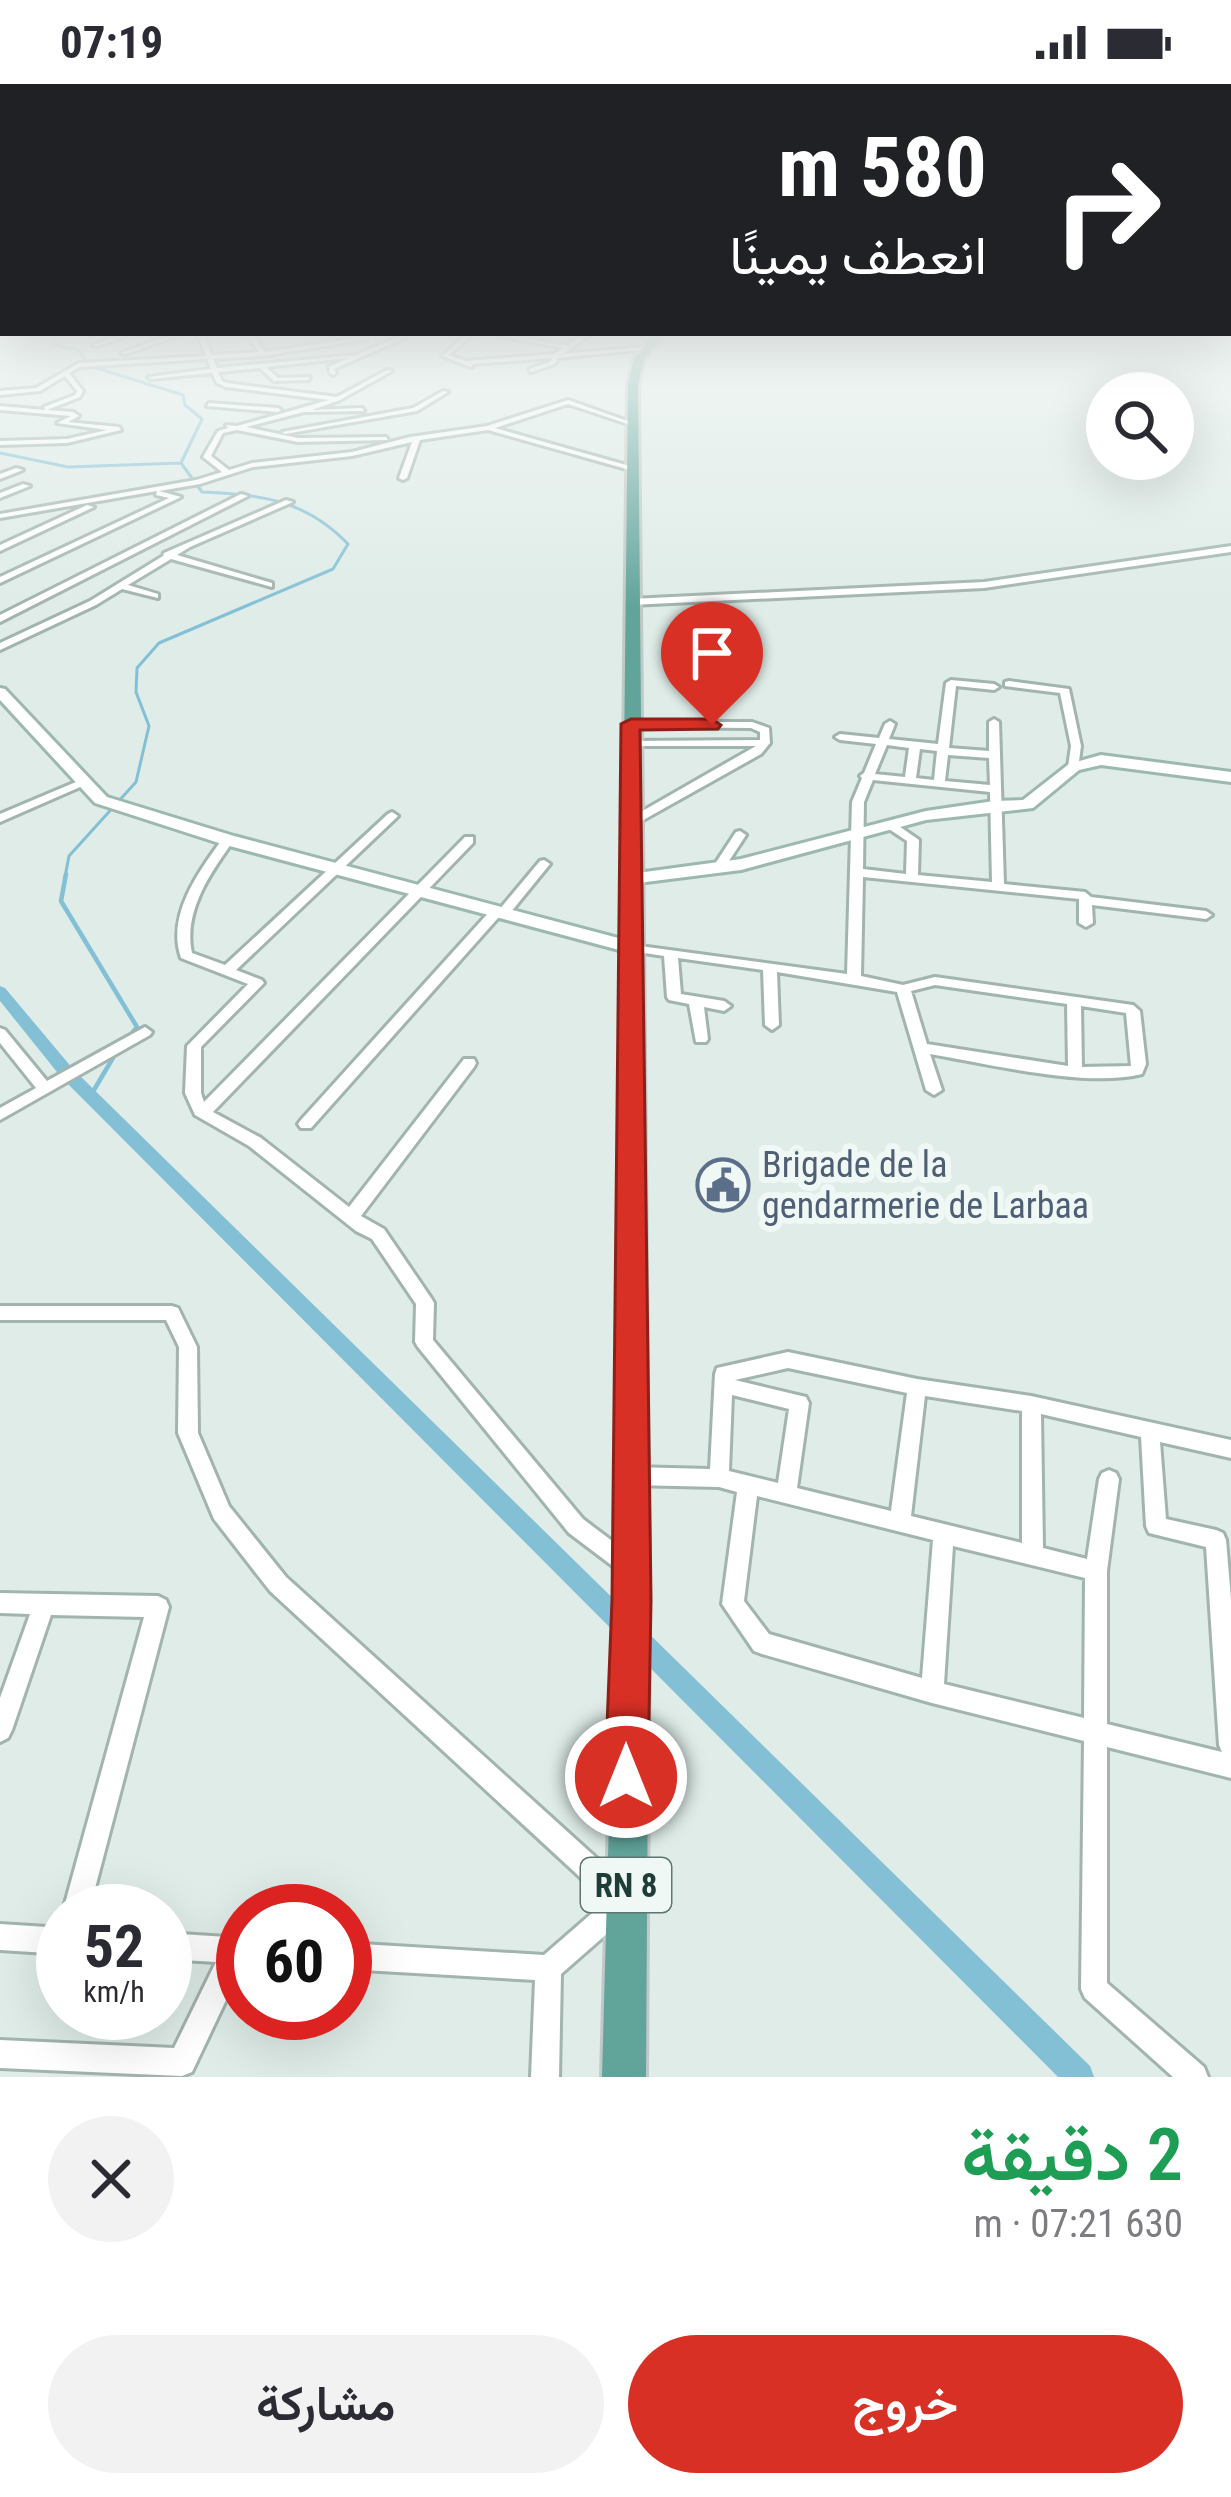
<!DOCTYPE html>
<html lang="ar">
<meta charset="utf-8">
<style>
body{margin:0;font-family:"Roboto Condensed",Vazirmatn,sans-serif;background:#f2f2f3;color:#2b2b33;direction:rtl;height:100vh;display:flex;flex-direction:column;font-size:45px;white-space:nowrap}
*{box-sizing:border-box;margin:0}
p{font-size:39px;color:#7c7c81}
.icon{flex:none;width:66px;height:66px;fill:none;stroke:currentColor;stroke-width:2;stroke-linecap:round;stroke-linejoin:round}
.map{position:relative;height:1993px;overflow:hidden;direction:ltr}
.panel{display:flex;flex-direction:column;background:#fff;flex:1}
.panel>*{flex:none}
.banner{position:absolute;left:0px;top:0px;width:1233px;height:252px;box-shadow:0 12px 48px #0002;direction:rtl;background:#202124;color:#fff;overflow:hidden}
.fabs{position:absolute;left:1086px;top:288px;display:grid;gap:24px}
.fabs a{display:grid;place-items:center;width:108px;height:108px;border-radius:50%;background:#fff;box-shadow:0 12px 48px #0002;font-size:60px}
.speed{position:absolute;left:36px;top:1800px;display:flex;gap:24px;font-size:60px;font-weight:700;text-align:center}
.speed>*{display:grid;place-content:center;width:156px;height:156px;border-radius:50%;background:#fff;box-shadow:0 12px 48px #0002;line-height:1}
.speed small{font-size:30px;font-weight:400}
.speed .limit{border:18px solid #d22;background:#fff;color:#111}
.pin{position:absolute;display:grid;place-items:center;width:102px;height:102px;color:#fff;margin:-123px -51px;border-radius:50% 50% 50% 0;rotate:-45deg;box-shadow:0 0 12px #0007}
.pin .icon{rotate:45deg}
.me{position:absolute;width:132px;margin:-66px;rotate:0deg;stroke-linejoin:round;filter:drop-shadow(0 0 9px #0008)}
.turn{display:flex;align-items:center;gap:42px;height:252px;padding:0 48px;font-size:54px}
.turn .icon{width:156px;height:156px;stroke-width:2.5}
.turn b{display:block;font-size:84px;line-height:102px}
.round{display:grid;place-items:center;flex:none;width:126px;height:126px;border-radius:63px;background:#f2f2f3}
.head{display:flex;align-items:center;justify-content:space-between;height:204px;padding:0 48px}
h1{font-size:72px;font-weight:600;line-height:90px;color:#1e9e55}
.primary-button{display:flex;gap:24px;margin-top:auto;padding:24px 48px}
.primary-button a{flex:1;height:138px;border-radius:72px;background:#d93025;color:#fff;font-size:48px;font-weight:600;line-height:138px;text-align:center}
.primary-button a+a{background:#f2f2f3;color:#2b2b33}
.status{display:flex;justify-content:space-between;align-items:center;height:84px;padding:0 60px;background:#fff;direction:ltr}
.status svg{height:33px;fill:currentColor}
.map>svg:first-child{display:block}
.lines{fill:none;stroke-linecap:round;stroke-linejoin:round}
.stream-far1{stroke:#83c0d5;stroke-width:3}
.stream{stroke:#83c0d5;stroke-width:4.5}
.canal{fill:#83c0d5;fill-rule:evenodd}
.street-casing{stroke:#a2b4af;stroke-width:6}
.secondary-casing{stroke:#9db8b1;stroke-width:6}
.primary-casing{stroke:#c0c9c7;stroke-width:6}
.street{fill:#fff;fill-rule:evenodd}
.secondary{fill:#fff;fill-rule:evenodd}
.primary{fill:#60a49a;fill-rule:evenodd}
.route{fill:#d93025;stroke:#8d1f18;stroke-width:3}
.labels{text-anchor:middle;stroke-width:12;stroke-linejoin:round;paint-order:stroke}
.shield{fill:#f0f8f5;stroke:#5e7571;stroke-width:3}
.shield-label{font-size:33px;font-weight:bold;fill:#1f3d38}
.service-label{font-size:36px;fill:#4e5e75;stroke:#f0f8f5;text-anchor:start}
</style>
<div class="status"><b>07:19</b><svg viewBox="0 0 49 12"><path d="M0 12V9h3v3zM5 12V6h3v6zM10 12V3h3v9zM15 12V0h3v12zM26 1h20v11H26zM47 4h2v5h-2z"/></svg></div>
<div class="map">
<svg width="1231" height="1993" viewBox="0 0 1231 1993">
<rect width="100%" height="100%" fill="#dfece7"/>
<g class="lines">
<path class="stream-far1" d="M52,249l3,12 24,5 7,12
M0,369l68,14 113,-4
M65,793l4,-21 67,-74 13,-56 -13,-34 1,-24 22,-25 174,-74 15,-25c-42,-44 -88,-50 -146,-52l-21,-29 21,-44 -17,-14 -2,-10 -93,-29"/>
<path class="stream" d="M66,790l-5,27 76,126 -9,11
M91,1011l26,-44"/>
<path class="canal" d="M0,902l5,2 68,81 1017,997 4,11h-36l-997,-1000 -61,-76z"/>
<g class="street-casing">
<path id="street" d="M126,249h9l-37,13 -5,-1z
M177,249h9l-60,21 -5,-1z
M197,249h6l9,22 47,-3 -13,-19h6l13,19 99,-15 3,2 -104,17 -50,3 4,9 139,-13 44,-19v-3h6l-1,5 -71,31 2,4 -3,2 -3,-2 -1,-6 19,-9 -82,9 12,11 32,-1 -2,3 -34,1 -14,-13 -42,4 4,9 5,2 110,14 50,-27 5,1 -52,29 -28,10 50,-2 2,3 -60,1 -58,15 52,11 88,-1 2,3 -90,2 -61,-12 -14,3 -12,23 18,14 23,-7 100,-11 58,-15 77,-11 81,-26 68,24 -5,1 -63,-21 -73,24 142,40 -7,2 -142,-40 -68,10 -13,38 -4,2 -4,-2 13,-36 -60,14 -99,11 -53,17 -41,7 22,6 -181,86v-6l169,-79 -13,-3 1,-4 -157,27v-4l196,-34 26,-8 -19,-15 15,-26 10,-3 -2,-3 11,1 92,-26 -103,-13 -9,-4 -5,-10 -61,6 -3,-2 63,-8 -4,-10 -127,8 -11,6 14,18 -3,6 -33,13 26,2 6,4 -11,6 51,5 2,3 -54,13 -67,2v-4l67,-2 40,-9 -50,-7 14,-7 -71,-6v-4l45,4 -1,-3 31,-12 2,-4 -12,-15 -25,15 -40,4v-4l36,-3 43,-25 127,-7z
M460,249l12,2 -23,20 17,6 88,-7 9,-6 -65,-12 -2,-3 71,13 18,-13h7l-29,21 83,-7 3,2 -91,9 -3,6 -24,8 -2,-3 21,-7 2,-4 -79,6 -2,3 -29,-11 23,-20z
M443,307l5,1 -31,19 -132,23 -3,-2 131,-24z
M209,319l69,5 3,2 -3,2 -71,-6z
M16,384l7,2 -23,9v-5z
M23,400l7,2 -30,12v-5z
M241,410l7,2 -248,126v-7z
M286,416l7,2 -103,45 -13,8 95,28v4l-101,-28 -43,26 30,9v4l-36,-9 -26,16 -96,45v-7l90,-42 73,-45 1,-3z
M87,421l7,2 -94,44v-6z
M1231,462v6l-247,36 -353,17 -5,-3 5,-3 353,-17z
M951,596l43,4 5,3 -5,3 -38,-4 -7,62 40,3v-29l5,-3 5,3 5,162 81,8 6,5 115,14 6,4 -6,4 -114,-14 1,18 -7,4 -7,-4v-24l-216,-22 -2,99 42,9 32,-8 198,28 7,6 6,53 -4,10c-56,14 -153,-10 -212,-20l12,36 -8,5 -8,-5 -29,-98 -120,-20 2,53 -7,5 -7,-5 -2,-55 -85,-12 3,36 43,7 7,5 -7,5 -20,-4 4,32 -2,3h-10l-7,-38 -20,-4 -2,-3 -3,-41 -39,-6 -2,-3 2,-3 222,30 5,-172 10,-24 -2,-2 4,-3 12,-29 -36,-4 -5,-3 5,-3 39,4 6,-14 5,-3 5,3 -6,15 49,5 8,-61zM887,661l22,3 -4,29 -30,-3zM920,665l17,2 -3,29 -18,-2zM948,671l41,3 1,27 -45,-4zM873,696l117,12 2,90 -74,-7 1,-35 -26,-18 -4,1v6l18,12 -1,33 -43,-5 1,-67zM935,901l132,19 1,62 -141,-22 -16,-53zM1081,922l45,7 5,53 -49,1z
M1009,597l60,8 12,57 -3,23 -4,1 -6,-3 3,-21 -11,-53 -55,-7v-4z
M627,638h125l17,6 1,15 -9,11 -132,74 -6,-4 2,-3 131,-75h-126l-5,-3 1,-2 134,-1v-8l-9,-4 -120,-1 -4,-1z
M83,695l4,1v4l-87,38v-8z
M392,728l6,4 -2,2 -160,152 26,10 2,3 -63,64v46l3,9 261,-265h8v6l-260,269 48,26 88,69 115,-148h10l2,4 -2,4 -113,149 23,13 47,69 3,5 -1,37 150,179 53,40 4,7 -4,7 -7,3 -7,-3 -53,-40 -151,-186 -3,-5 1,-38 -44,-65 -16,-8 -107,-85 -54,-31 -10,-22 2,-47 61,-62 -67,-26c-15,-43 18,-87 43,-121h8l2,3c-23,32 -51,71 -42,113l33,12 163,-151z
M740,747l6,4 -23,35 -4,1 -4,-1 -2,-3 23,-35z
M544,776l6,4 -44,54h-8l-187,210h-10l-3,-4 3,-4 190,-210h8l41,-49z
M145,943l7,5 -2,3 -150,85v-12l36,-20 -36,-45v-15l5,2 42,51z
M0,1222h172l6,2 19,39 1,86 31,73 57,71 348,315 4,9 -4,9 -73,64 -2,103h-28l4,-97 -190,-11v-26l199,12 62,-54 -336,-310 -56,-72 -36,-86 1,-86 -13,-27h-166z
M788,1268l129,27 114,17 200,44v18l-71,-16 6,77 50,11 7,3 3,7 5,59v179l-124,-31v236l97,84 4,10h-35l-88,-79 -4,-9 3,-248 -152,-38 -170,-49 -8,-3 -32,-47 15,-112 -18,-5 -88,-2 -7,-3 -3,-6 3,-6 7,-3 79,2 5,-95 2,-6zM788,1284l119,25 -16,118 -94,-23 12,-85 -3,-6 -71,-17zM732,1311l57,14 -11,74 -49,-12zM925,1312l97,15v132l-111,-27zM1041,1330l100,23 5,89 3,7 57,14 13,198 3,7 -115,-28v-153l12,-92 -3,-6 -7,-3 -7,3 -3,6 -12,80 -44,-11zM757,1412l176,44 -11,138 -153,-44 -25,-33zM953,1462l132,32 -1,140 -140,-34z
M0,1509l158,3 8,4 3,7 -80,304h-26l81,-294 -93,-2 -39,115 -4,8 -8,4v-44l30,-84 -30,-1z
M0,1840l63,4v26l-63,-4z
M165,1849l78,5v26l-51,108 -10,4 -182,-8v-28l174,8 42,-86 -51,-3z"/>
</g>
<g class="secondary-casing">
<path id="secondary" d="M0,604l5,1 102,108 127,39 403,107 2,4 -9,6 -7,-2 -401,-107 -127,-41 -95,-103z
M1101,671l130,17v10l-130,-17 -22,5 -46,38 -107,12 -185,50 -111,14 -9,-5 9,-5 111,-15 185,-48 68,-10 29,-1 46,-36z"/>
</g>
<g class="primary-casing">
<path id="primary" d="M655,249h10l-21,26 -6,26 11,1216 -3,476h-44l13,-476 13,-1216 6,-26z"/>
</g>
<use href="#street" class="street"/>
<use href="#secondary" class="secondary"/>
<use href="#primary" class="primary"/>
</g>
<linearGradient id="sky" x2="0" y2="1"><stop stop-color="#7fb9e0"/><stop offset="0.47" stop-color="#f1f6f4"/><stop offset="1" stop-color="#f1f6f4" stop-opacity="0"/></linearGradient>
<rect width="1231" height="524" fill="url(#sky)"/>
<path class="route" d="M712,635l9,6 -3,4 -78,1 11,870 -3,177 -6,15 -16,6 -15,-6 -6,-15 7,-177 9,-876 10,-5z"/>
<defs>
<g id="civic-ring" transform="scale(2.7)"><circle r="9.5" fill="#f0f8f5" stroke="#5c6f8a" stroke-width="1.5"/><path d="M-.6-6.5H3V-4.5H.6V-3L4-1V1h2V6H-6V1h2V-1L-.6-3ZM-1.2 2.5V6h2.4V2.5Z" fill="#5c6f8a"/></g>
</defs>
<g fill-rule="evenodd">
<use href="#civic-ring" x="723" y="1101"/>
</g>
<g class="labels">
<rect class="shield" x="581" y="1774" width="90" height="54" rx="9"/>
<g class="shield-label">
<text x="626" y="1813">RN 8</text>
</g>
<g class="service-label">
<text x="762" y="1093">Brigade de la<tspan x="762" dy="41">gendarmerie de Larbaa</tspan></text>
</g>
</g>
</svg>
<div class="fabs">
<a><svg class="icon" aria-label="search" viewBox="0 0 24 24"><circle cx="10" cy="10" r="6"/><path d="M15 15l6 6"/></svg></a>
</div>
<div class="speed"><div>52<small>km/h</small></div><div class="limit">60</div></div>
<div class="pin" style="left:712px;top:641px;background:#d93025"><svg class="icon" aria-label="arrive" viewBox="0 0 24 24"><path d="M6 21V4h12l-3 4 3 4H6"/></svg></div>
<svg class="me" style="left:626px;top:1693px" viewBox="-20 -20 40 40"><circle r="17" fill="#d93025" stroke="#fff" stroke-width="3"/><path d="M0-11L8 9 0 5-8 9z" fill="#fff"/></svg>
<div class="banner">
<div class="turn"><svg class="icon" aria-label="right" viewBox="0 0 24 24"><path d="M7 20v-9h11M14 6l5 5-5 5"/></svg><div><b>580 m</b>انعطف يمينًا</div></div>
</div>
</div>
<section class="panel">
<div class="head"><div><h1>2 دقيقة</h1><p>630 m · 07:21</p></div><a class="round"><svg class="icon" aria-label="close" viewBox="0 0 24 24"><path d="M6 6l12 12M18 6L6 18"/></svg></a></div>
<div class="primary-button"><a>خروج</a><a>مشاركة</a></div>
</section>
